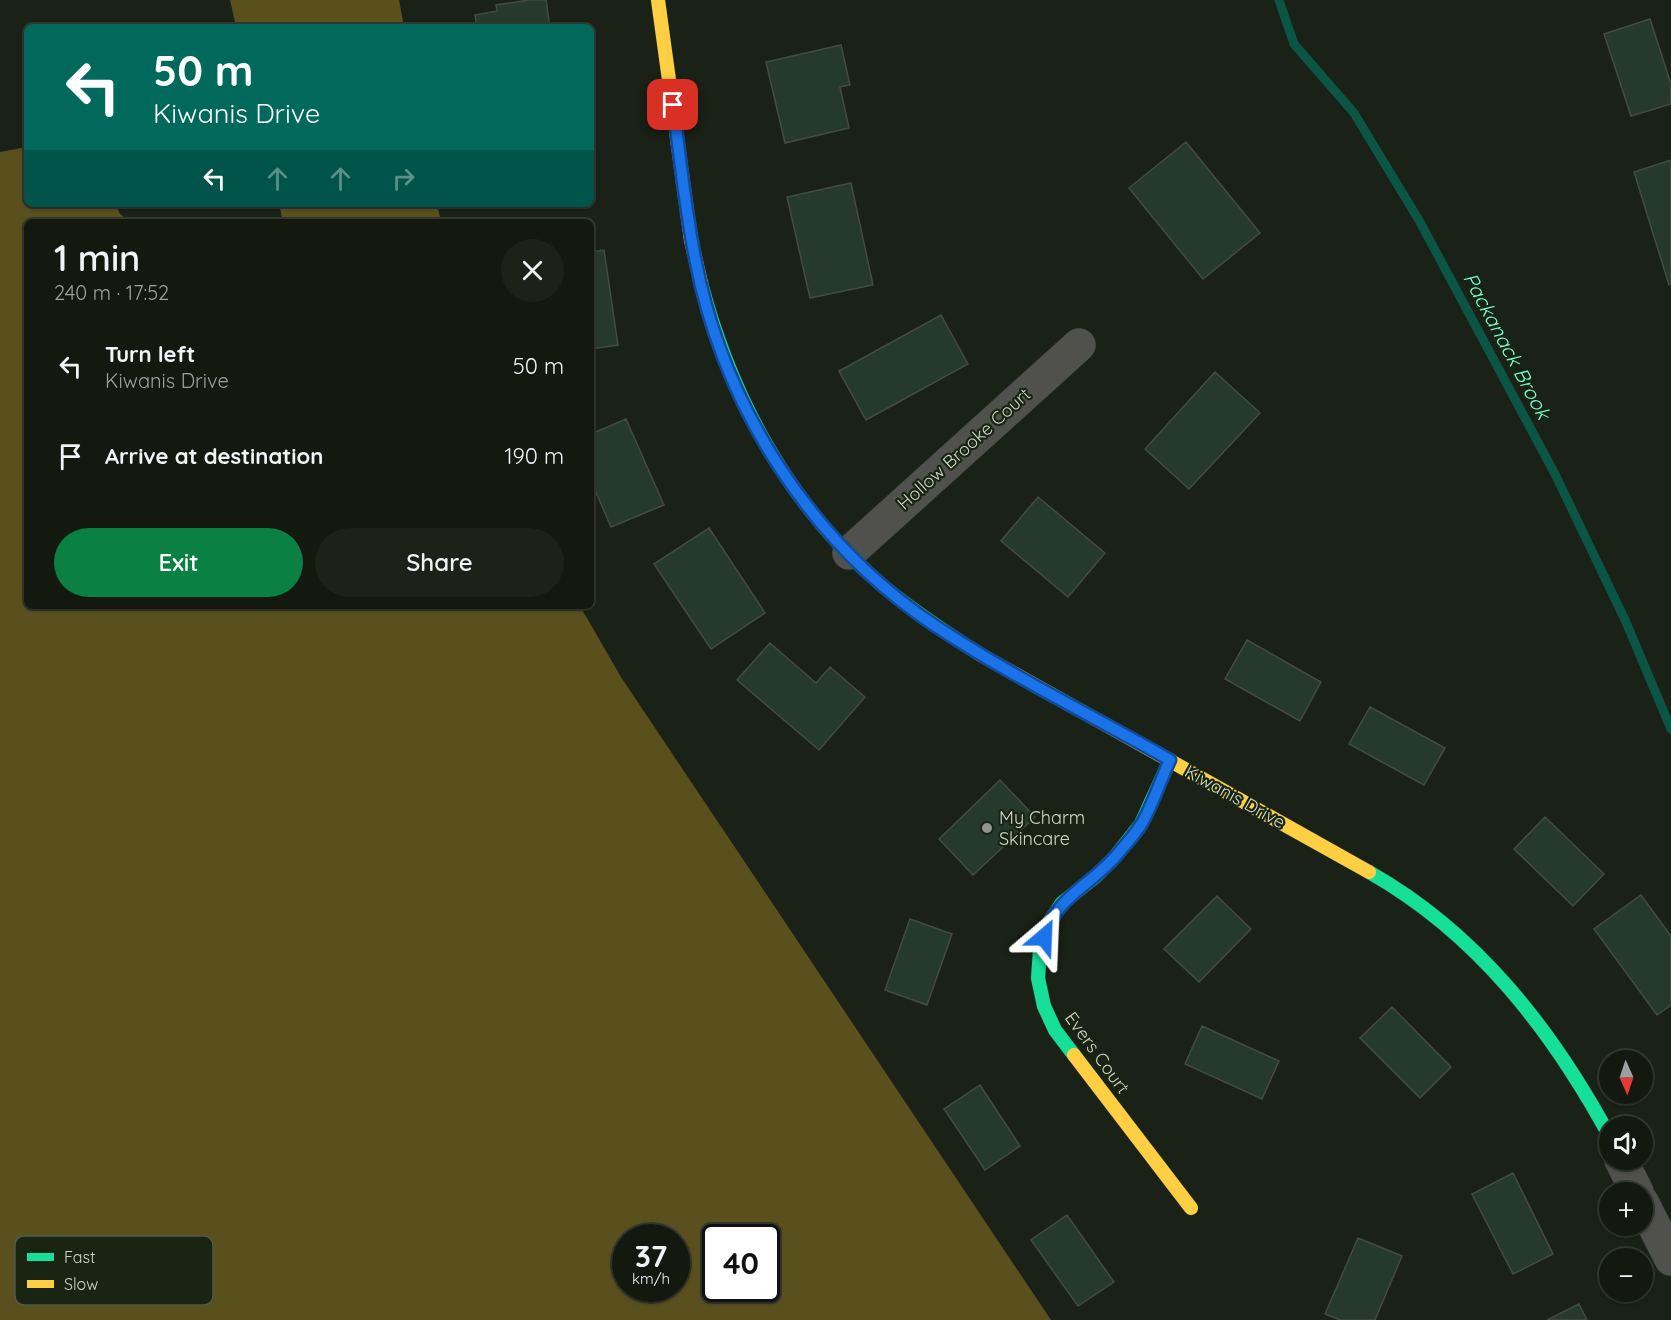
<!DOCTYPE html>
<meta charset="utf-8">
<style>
body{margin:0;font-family:Quicksand,sans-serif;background:#1d2219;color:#f1f3f6;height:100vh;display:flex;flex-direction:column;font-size:22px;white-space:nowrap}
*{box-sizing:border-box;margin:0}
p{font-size:20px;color:#9da09f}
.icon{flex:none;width:33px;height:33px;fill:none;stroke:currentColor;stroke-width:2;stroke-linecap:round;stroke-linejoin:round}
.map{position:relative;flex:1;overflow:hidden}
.sheet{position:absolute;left:24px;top:219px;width:570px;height:390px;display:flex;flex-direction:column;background:#141910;border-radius:9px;box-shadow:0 2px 4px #0004,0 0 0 2px #333830}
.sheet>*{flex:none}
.guide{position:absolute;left:24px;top:24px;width:570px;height:183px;border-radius:9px;box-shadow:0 2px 4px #0004,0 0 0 2px #333830;background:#00695c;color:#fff;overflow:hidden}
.needle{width:39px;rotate:177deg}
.controls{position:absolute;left:1599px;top:1050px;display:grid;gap:12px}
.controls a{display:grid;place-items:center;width:54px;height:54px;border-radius:50%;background:#141910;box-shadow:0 2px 4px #0004,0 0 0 2px #333830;font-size:30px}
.speed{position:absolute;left:612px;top:1224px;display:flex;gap:12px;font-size:30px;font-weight:700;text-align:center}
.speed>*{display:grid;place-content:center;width:78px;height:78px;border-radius:50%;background:#141910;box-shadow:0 2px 4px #0004,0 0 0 2px #333830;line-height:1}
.speed small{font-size:15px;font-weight:400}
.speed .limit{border:3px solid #111;border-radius:9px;background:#fff;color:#111}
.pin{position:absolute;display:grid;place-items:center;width:51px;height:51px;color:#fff;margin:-26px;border-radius:12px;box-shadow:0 3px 9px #0006}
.me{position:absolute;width:66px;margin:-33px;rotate:26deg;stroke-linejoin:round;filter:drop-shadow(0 0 4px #0008)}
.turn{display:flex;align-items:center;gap:21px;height:126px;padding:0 30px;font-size:27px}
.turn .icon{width:78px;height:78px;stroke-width:2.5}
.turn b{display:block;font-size:42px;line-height:51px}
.lanes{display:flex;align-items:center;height:57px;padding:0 30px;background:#0003;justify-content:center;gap:30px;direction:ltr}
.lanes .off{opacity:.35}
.round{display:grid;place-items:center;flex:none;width:63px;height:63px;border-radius:32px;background:#1d2219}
.head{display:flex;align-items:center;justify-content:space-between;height:102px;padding:0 30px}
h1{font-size:36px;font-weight:600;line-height:45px}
.cta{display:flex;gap:12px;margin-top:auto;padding:12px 30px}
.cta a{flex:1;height:69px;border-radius:36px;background:#0b8043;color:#fff;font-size:24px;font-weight:600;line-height:69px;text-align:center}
.cta a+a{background:#1d2219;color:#f1f3f6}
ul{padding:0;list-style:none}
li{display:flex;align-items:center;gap:18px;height:90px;padding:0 30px}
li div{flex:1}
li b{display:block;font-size:22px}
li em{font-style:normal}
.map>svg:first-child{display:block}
.forest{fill:#59501e;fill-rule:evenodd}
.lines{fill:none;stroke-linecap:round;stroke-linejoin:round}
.stream{stroke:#0a5544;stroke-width:9}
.building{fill:#263a2c;stroke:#444b44;stroke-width:1.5}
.street-casing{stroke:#383d34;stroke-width:34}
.fast-casing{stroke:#383d34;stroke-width:15}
.slow-casing{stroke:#383d34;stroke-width:15}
.street{stroke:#50514d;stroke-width:33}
.fast{stroke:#16e098;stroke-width:14}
.slow{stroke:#ffcf43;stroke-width:14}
.route-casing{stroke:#114b97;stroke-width:15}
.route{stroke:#1a73e8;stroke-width:10}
.poi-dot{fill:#8f978c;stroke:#192512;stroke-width:2}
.labels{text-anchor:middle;stroke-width:4.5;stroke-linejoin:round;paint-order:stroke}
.street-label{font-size:18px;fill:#ced7cb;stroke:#192512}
.poi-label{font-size:18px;fill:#ced7cb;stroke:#192512;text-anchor:start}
.water-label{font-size:20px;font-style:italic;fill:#79fcd9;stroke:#192512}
.key{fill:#192512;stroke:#4f5a4a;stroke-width:1.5}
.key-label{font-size:16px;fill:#ced7cb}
</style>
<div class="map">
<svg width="1671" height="1320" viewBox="0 0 1671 1320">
<rect width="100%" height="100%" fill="#1a2116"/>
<path class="forest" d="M230,0h169l5,27h-168z
M27,147v57h88l5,10 10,8h-103v384h553l41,71 430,643h-1051v-1168zM626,1238h50v50h-50zM716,1238h50v50h-50z
M279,204h158l4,18h-158z"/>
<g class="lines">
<path class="stream" d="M1279,0l15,44 60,69 66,109 135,252 71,148 45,107"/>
</g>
<path class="building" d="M529,0h17l4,27h-73l-2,-12 22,-4 -1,-6z
M1650,19l21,65v20l-40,12 -27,-82z
M841,45l9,40 -10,2 9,41 -64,15 -19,-81z
M1186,142l74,91 -57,46 -74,-91z
M1671,160v124l-2,1 -35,-113z
M851,183l22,102 -63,13 -23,-101z
M604,250l14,95 -27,4v-97z
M941,315l27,49 -102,56 -27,-49z
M1215,372l45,41 -71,76 -44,-40z
M626,419l38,86 -53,22 -20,-46v-47z
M1038,497l67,56 -37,44 -67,-56z
M709,528l56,85 -54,36 -57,-85z
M1247,640l74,42 -21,39 -75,-42z
M770,643l46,40 14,-16 35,30 -46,53 -82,-70z
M1370,707l75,41 -21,37 -75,-41z
M1000,780l35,37 -62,58 -34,-36z
M1545,817l59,57 -31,32 -59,-57z
M1641,895l30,41v69l-14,10 -63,-86z
M1217,896l34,33 -52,53 -35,-33z
M910,919l42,15 -25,71 -42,-15z
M1392,1007l59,60 -31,31 -60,-60z
M1202,1026l77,35 -17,38 -77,-35z
M980,1085l40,61 -35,24 -41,-61z
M1513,1173l40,81 -40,20 -41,-80z
M1067,1215l47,67 -36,24 -47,-66z
M1358,1238l44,18 -27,64h-35l-15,-6z
M1579,1304l8,16h-40z"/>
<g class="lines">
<g class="street-casing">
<path id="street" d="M849,553l230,-208
M1621,1160l16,32
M1642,1202l29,57"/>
</g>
<g class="fast-casing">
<path id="fast" d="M701,283c31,117 90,226 183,304 31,25 64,47 97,68
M1369,872c108,61 183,158 241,265
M1074,1055l-19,-25 -11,-24 -6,-28 2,-28 8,-26 14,-21 33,-26 19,-19 27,-34 29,-64"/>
</g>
<g class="slow-casing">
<path id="slow" d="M658,0l33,240 10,43
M981,655l388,217
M1074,1055l117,153"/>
</g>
<use href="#street" class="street"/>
<use href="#fast" class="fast"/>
<use href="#slow" class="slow"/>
</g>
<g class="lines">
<g class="route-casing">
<path id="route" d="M673,105c7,51 12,103 22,153 28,147 114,283 239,367 75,50 157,90 236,135 -10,21 -17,44 -28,63 -7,12 -18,23 -26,33 -26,30 -59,40 -72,81"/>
</g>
<use href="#route" class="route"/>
</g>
<circle class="poi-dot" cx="987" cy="828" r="6"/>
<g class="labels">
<g class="street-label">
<text transform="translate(964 449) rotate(-42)" y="6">Hollow Brooke Court</text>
<text transform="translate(1235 797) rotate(29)" y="6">Kiwanis Drive</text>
<text transform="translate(1097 1053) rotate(54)" y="6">Evers Court</text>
</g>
<g class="poi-label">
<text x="999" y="824">My Charm<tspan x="999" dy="21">Skincare</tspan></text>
</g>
<g class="water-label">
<text transform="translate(1507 346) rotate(62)" y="7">Packanack Brook</text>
</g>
</g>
<rect x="15" y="1236" width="198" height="69" rx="9" class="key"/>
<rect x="27" y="1253" width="27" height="8" fill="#16e098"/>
<rect x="27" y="1280" width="27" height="8" fill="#ffcf43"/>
<g class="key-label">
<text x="64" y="1263">Fast</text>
<text x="64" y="1290">Slow</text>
</g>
</svg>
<div class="controls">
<a><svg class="needle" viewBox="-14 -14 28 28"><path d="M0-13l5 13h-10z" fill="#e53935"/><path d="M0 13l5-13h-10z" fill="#9da09f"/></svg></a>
<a><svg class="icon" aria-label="sound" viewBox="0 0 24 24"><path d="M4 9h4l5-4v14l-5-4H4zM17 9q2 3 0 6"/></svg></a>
<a>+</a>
<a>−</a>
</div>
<div class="speed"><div>37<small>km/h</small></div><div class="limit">40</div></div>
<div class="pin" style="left:673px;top:105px;background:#d93025"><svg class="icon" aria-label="arrive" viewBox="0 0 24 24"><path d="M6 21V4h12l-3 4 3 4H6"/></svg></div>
<svg class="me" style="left:1044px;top:937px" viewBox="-20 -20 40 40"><path d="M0-17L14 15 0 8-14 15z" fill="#1a73e8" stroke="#fff" stroke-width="4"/></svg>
<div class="guide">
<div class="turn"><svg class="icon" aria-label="left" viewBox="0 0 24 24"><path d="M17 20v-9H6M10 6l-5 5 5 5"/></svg><div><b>50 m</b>Kiwanis Drive</div></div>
<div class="lanes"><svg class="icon" aria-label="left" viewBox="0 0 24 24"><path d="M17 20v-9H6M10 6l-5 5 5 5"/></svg><svg class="icon off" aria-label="ahead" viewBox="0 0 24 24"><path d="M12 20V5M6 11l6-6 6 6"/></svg><svg class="icon off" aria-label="ahead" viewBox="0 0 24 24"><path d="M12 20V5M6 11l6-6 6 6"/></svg><svg class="icon off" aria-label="right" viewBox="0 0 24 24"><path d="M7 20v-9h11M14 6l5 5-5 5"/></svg></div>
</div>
<section class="sheet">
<div class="head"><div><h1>1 min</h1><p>240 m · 17:52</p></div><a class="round"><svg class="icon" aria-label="close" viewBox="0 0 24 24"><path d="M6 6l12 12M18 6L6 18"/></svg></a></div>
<ul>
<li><svg class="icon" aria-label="left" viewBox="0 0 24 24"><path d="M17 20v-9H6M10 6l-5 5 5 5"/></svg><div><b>Turn left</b><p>Kiwanis Drive</p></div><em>50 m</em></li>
<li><svg class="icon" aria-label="arrive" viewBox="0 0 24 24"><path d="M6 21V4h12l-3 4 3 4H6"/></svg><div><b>Arrive at destination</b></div><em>190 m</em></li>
</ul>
<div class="cta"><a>Exit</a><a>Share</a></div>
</section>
</div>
